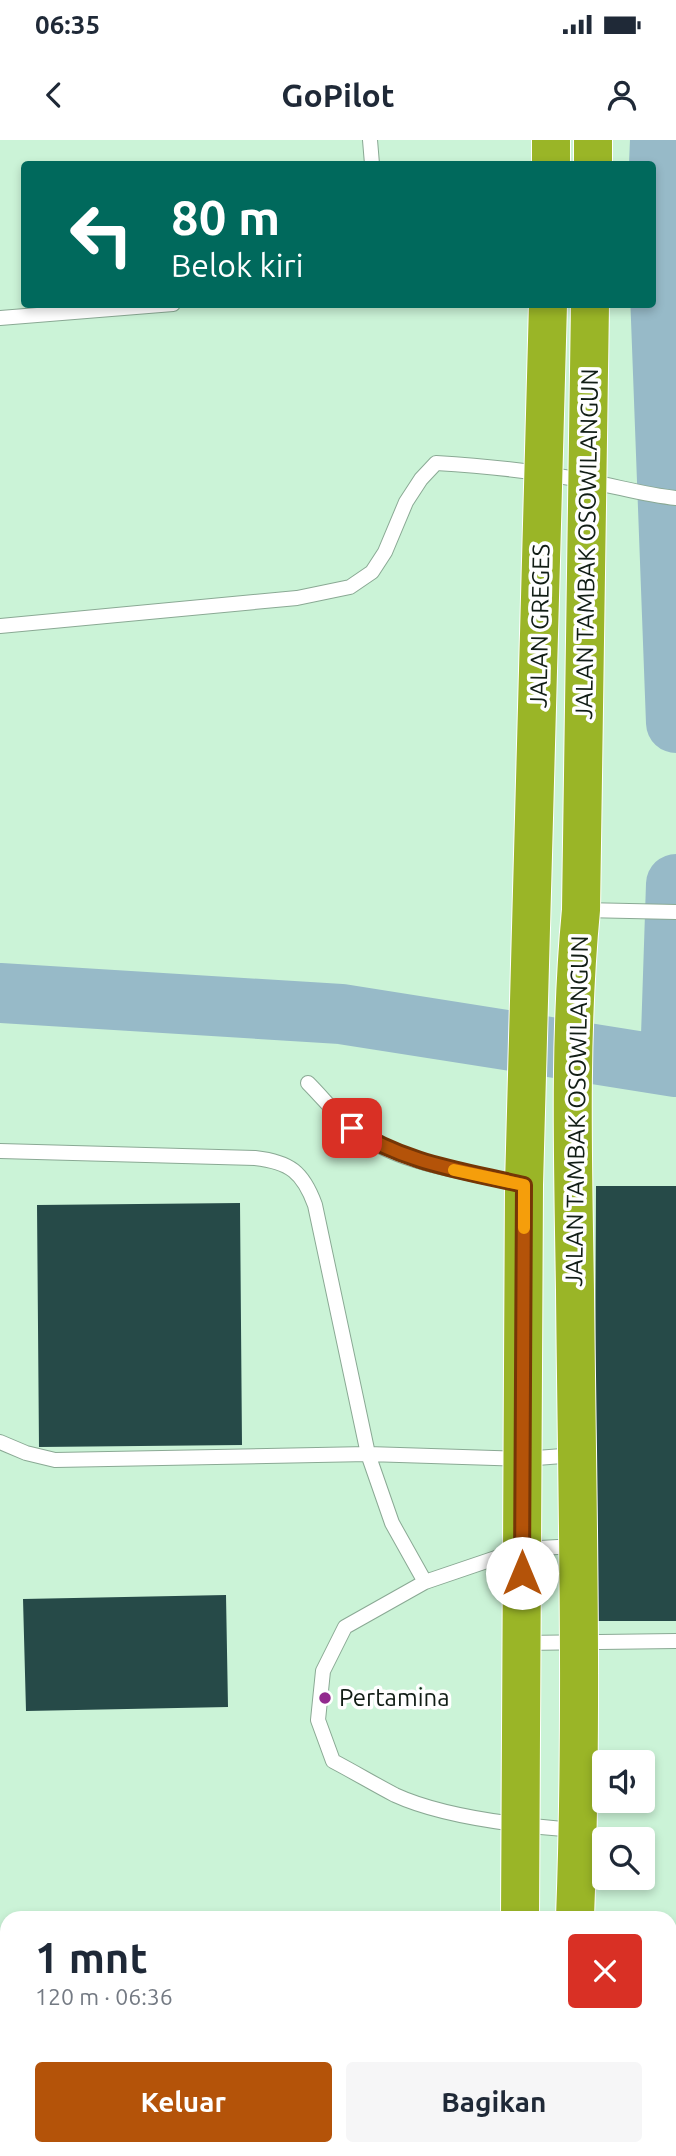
<!DOCTYPE html>
<html lang="id">
<meta charset="utf-8">
<style>
body{margin:0;font-family:Ubuntu,sans-serif;background:#f6f6f7;color:#1f2937;height:100vh;display:flex;flex-direction:column;font-size:26px;white-space:nowrap}
*{box-sizing:border-box;margin:0}
p{font-size:23px;color:#747a83}
.icon{flex:none;width:38px;height:38px;fill:none;stroke:currentColor;stroke-width:2;stroke-linecap:round;stroke-linejoin:round}
.map{position:relative;flex:1;overflow:hidden}
.panel{position:absolute;left:0px;top:1771px;width:677px;height:245px;display:flex;flex-direction:column;background:#fff;border-radius:21px 21px 0 0;box-shadow:0 4px 10px #0003}
.panel>*{flex:none}
.guide{position:absolute;left:21px;top:21px;width:635px;height:147px;border-radius:7px;box-shadow:0 4px 10px #0003;background:#00695c;color:#fff;overflow:hidden}
.fabs{position:absolute;left:592px;top:1610px;display:grid;gap:14px}
.fabs a{display:grid;place-items:center;width:63px;height:63px;border-radius:7px;background:#fff;box-shadow:0 4px 10px #0003;font-size:35px}
.pin{position:absolute;display:grid;place-items:center;width:60px;height:60px;color:#fff;margin:-30px;border-radius:14px;box-shadow:0 4px 10px #0006}
.me{position:absolute;width:77px;margin:-38px;rotate:0deg;stroke-linejoin:round;filter:drop-shadow(0 0 5px #0008)}
.turn{display:flex;align-items:center;gap:24px;height:147px;padding:0 35px;font-size:32px}
.turn .icon{width:91px;height:91px;stroke-width:2.5}
.turn b{display:block;font-size:49px;line-height:60px}
.round{display:grid;place-items:center;flex:none;width:74px;height:74px;border-radius:7px;background:#f6f6f7}
.head{display:flex;align-items:center;justify-content:space-between;height:119px;padding:0 35px}
h1{font-size:42px;font-weight:600;line-height:52px}
.primary-button{display:flex;gap:14px;margin-top:auto;padding:14px 35px}
.primary-button a{flex:1;height:80px;border-radius:7px;background:#b45309;color:#fff;font-size:28px;font-weight:600;line-height:80px;text-align:center}
.primary-button a+a{background:#f6f6f7;color:#1f2937}
.status{display:flex;justify-content:space-between;align-items:center;height:49px;padding:0 35px;background:#fff;direction:ltr}
.status svg{height:19px;fill:currentColor}
header{display:flex;justify-content:space-between;align-items:center;height:91px;padding:0 35px;background:#fff;font-size:32px;font-weight:600}
.map>svg:first-child{display:block}
.built{fill:#cbf3d7;fill-rule:evenodd}
.lines{fill:none;stroke-linecap:round;stroke-linejoin:round}
.river{stroke:#97bac8;stroke-width:60}
.building{fill:#264a48}
.lane-casing{stroke:#8aa994;stroke-width:16}
.highway-casing{stroke:#fff;stroke-width:40}
.lane{stroke:#fff;stroke-width:14}
.highway{stroke:#9ab527;stroke-width:38}
.route-casing{stroke:#753606;stroke-width:18}
.route{stroke:#b45309;stroke-width:12}
.slow{stroke:#f59e0b;stroke-width:12}
.poi-dot{fill:#922a8e;stroke:#fff;stroke-width:2.5}
.labels{text-anchor:middle;stroke-width:7;stroke-linejoin:round;paint-order:stroke}
.street-label{font-size:24px;fill:#111d15;stroke:#fff}
.poi-label{font-size:24px;fill:#111d15;stroke:#fff;text-anchor:start}
</style>
<div class="status"><b>06:35</b><svg viewBox="0 0 49 12"><path d="M0 12V9h3v3zM5 12V6h3v6zM10 12V3h3v9zM15 12V0h3v12zM26 1h20v11H26zM47 4h2v5h-2z"/></svg></div>
<header><svg class="icon" aria-label="back" viewBox="0 0 24 24"><path d="M15 5l-7 7 7 7"/></svg>GoPilot<svg class="icon" aria-label="person" viewBox="0 0 24 24"><circle cx="12" cy="8" r="4"/><path d="M4 21q1-7 8-7t8 7"/></svg></header>
<div class="map">
<svg width="676" height="2016" viewBox="0 0 676 2016">
<rect width="100%" height="100%" fill="#dbfce5"/>
<path class="built" d="M0,0h676v2016h-676zM24,24h629v140h-629zM604,1622h38v39h-38zM604,1699h38v39h-38zM7,1778h663v231h-663z"/>
<g class="lines">
<path class="river" d="M660,0l-3,72 19,511
M0,853l341,21 335,53
M670,926l6,-182"/>
</g>
<path class="building" d="M596,1046h80v435h-82z
M240,1063l2,242 -203,2 -2,-242z
M226,1455l2,112 -202,4 -3,-112z
M0,1870h7v139h268v7h-275z
M394,2011h73v5h-73z"/>
<g class="lines">
<g class="lane-casing">
<path id="lane" d="M370,0l2,24
M0,178l173,-14
M0,486l297,-28 53,-11 22,-15 13,-20 21,-50 15,-23 15,-16c50,3 100,8 150,18 30,5 59,14 90,17
M583,770l93,2
M308,943c15,15 29,33 45,46 46,37 114,42 169,56
M0,1011l255,7c35,4 48,14 60,47l53,249 156,5 51,-4
M0,1302l26,11 29,7 313,-6 24,69 33,59
M523,1503l153,-2
M576,1690c-55,-4 -131,-12 -181,-35 -21,-11 -41,-23 -62,-34l-15,-41 5,-49 22,-44 80,-45 97,-33 54,-3
M0,1814h7"/>
</g>
<g class="highway-casing">
<path id="highway" d="M551,24v-24
M593,24v-24
M520,1778l4,-733 24,-881
M575,1778c8,-209 2,-419 0,-628 -2,-126 -6,-255 6,-380l9,-606
M515,2016v-7
M572,2016v-7"/>
</g>
<use href="#lane" class="lane"/>
<use href="#highway" class="highway"/>
</g>
<g class="lines">
<g class="route-casing">
<path id="route" d="M352,988c51,35 113,43 172,57l-2,388"/>
</g>
<use href="#route" class="route"/>
<path class="slow" d="M454,1030l70,15v43"/>
</g>
<circle class="poi-dot" cx="325" cy="1558" r="7"/>
<g class="labels">
<g class="street-label">
<text transform="translate(587 404) rotate(-89)" y="8">JALAN TAMBAK OSOWILANGUN</text>
<text transform="translate(540 486) rotate(-89)" y="8">JALAN GREGES</text>
<text transform="translate(577 971) rotate(-89)" y="8">JALAN TAMBAK OSOWILANGUN</text>
</g>
<g class="poi-label">
<text x="339" y="1566">Pertamina</text>
</g>
</g>
</svg>
<div class="fabs">
<a><svg class="icon" aria-label="sound" viewBox="0 0 24 24"><path d="M4 9h4l5-4v14l-5-4H4zM17 9q2 3 0 6"/></svg></a>
<a><svg class="icon" aria-label="search" viewBox="0 0 24 24"><circle cx="10" cy="10" r="6"/><path d="M15 15l6 6"/></svg></a>
</div>
<div class="pin" style="left:352px;top:988px;background:#d93025"><svg class="icon" aria-label="arrive" viewBox="0 0 24 24"><path d="M6 21V4h12l-3 4 3 4H6"/></svg></div>
<svg class="me" style="left:522px;top:1433px" viewBox="-20 -20 40 40"><circle r="19" fill="#fff"/><path d="M0-13L10 11 0 6-10 11z" fill="#b45309"/></svg>
<div class="guide">
<div class="turn"><svg class="icon" aria-label="left" viewBox="0 0 24 24"><path d="M17 20v-9H6M10 6l-5 5 5 5"/></svg><div><b>80 m</b>Belok kiri</div></div>
</div>
<section class="panel">
<div class="head"><div><h1>1 mnt</h1><p>120 m · 06:36</p></div><a class="round" style="background:#d93025;color:#fff"><svg class="icon" aria-label="close" viewBox="0 0 24 24"><path d="M6 6l12 12M18 6L6 18"/></svg></a></div>
<div class="primary-button"><a>Keluar</a><a>Bagikan</a></div>
</section>
</div>
